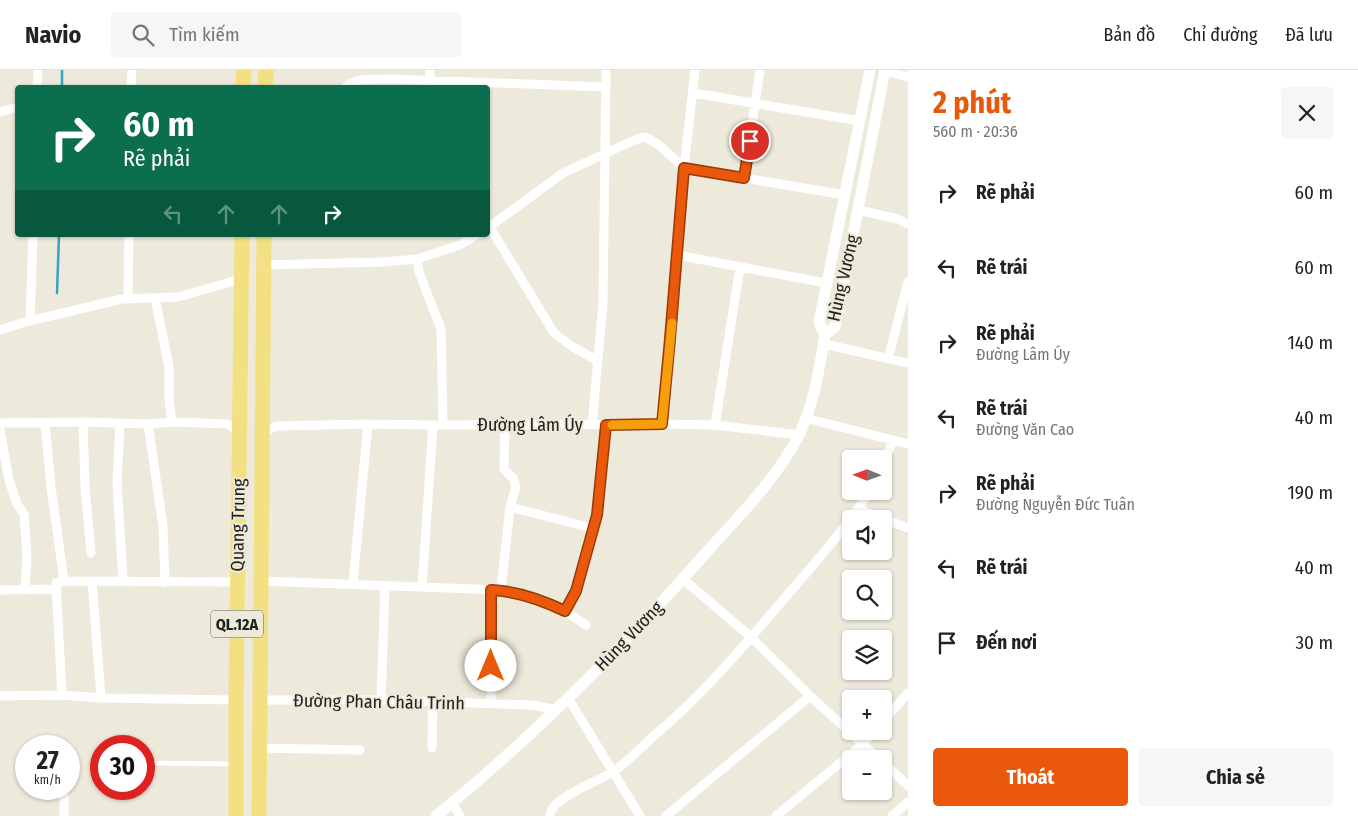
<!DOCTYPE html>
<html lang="vi">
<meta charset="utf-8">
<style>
body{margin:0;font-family:"Fira Sans Condensed",sans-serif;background:#f6f6f6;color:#222;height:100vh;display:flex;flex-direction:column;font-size:19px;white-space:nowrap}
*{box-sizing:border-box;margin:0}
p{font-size:16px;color:#767676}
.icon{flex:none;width:28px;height:28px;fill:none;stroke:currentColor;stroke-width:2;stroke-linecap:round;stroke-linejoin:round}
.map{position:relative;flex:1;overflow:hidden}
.drawer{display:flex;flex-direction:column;background:#fff;width:450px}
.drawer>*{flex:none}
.top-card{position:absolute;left:15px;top:15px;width:475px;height:152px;border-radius:5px;box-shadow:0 1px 4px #0004;background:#0b6e4f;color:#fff;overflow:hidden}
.needle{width:32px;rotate:271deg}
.controls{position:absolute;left:842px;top:380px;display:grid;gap:10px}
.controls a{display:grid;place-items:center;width:50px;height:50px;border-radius:5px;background:#fff;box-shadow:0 1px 4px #0004;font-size:25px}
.speed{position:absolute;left:15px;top:665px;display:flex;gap:10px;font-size:25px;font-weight:700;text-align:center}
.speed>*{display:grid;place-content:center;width:65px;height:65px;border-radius:50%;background:#fff;box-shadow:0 1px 4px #0004;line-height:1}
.speed small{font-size:12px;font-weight:400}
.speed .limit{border:8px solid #d22;background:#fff;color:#111}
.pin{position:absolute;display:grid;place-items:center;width:42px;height:42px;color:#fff;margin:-21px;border:2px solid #fff;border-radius:50%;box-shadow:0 1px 5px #0007}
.me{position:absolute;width:55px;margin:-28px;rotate:0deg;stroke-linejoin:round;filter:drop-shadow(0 0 4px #0008)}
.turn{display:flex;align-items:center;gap:18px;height:105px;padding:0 25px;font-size:22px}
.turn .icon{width:65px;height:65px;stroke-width:2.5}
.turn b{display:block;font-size:35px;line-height:42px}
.lanes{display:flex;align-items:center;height:48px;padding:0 25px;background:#0003;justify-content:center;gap:25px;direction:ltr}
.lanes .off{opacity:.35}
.round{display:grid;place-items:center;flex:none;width:52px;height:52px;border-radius:5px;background:#f6f6f6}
.summary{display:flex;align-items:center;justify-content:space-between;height:85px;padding:0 25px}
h1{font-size:30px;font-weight:700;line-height:38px;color:#ea580c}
.primary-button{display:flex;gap:10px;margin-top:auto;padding:10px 25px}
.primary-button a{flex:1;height:58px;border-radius:5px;background:#ea580c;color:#fff;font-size:20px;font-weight:700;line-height:58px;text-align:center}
.primary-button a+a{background:#f6f6f6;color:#222}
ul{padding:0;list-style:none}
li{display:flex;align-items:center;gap:15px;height:75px;padding:0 25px}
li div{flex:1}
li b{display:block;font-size:19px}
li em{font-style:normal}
header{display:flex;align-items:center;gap:30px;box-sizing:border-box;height:70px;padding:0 25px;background:#fff;border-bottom:1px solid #e0e0e0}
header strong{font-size:24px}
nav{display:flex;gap:28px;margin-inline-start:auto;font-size:18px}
.search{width:350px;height:45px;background:#f6f6f6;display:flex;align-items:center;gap:12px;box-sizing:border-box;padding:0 18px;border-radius:5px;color:#767676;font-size:19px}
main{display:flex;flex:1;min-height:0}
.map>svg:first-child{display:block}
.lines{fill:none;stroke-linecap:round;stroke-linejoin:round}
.stream{stroke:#36a3c7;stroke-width:2.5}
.service{stroke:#fff;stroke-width:4.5}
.minor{stroke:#fff;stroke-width:9}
.tertiary{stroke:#fff;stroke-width:11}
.trunk{stroke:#f2e082;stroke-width:15}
.route-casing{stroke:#983908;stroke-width:12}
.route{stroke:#ea580c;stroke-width:9}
.slow{stroke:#f59e0b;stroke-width:9}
.labels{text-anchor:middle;stroke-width:4;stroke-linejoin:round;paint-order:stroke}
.shield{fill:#edeadc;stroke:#5f5d56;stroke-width:1}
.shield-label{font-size:16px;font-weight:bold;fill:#22211c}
.street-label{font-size:18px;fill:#22211c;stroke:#edeadc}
</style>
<header>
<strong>Navio</strong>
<div class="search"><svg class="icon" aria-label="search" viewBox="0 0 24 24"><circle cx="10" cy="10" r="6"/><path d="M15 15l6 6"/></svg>Tìm kiếm</div>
<nav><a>Bản đồ</a><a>Chỉ đường</a><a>Đã lưu</a></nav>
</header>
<main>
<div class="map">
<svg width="908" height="746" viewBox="0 0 908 746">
<rect width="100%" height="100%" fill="#edeadc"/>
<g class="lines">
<path class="stream" d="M62,18v-18
M57,223l2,-58"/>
<path class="service" d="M144,693l90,1"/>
<path class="minor" d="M884,1l24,6
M37,18l1,-18
M131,18l1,-18
M345,18c10,-12 33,-8 47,-9l214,8
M430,18v-18
M693,23l167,28
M0,42l18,-5
M744,108l16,-108
M858,140l40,9 10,5
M488,154l66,109 19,14 25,14
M488,158l75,-55 67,-31 13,-5 4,1 12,7 25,23 161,27
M677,185l149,28
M417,189l2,13 22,57 2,96
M264,195l119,-3 34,-3 43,-14 16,-10
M155,228l14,69v32l3,23
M128,229l1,-64
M30,251l3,-86
M0,260l25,-8 97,-23 56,-2 63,-18
M824,274l84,19
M888,289l20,-77
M805,348l103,26
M83,352l2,65 6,66
M0,353l83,-1 65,2 24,-2 56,2 12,9
M45,353l6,64 13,94
M120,354l-3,58 6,99
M148,354l15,102 2,57
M661,354l9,-85 14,-171 11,-98
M592,355l11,-122 3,-233
M715,355l25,-158
M0,360l9,50 8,24 7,10 3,43 -2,32
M262,363l14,-7 92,-2 65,1 228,-1 54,1 84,10
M884,393l9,-23
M510,437l82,21
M858,439l50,19
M683,509l69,59 58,58 69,63
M92,511l9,117
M261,511l240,9 39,10 25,11 21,14
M353,513l15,-159
M422,517l11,-162
M0,520l56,-1
M501,520l9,-83 6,-20 -3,-9 -9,-9 1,-44
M565,541l11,-20 21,-76 9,-90
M62,625l-6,-112 8,-2 173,1
M0,626l62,-1 39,3 135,2
M568,628l72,118
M260,630h121l152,5 24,5
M381,630l4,-114
M491,634v-114
M884,650l24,-27
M259,678l101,2
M432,678l1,-45
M884,693l24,23
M64,719v27
M452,733l8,13
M550,746c0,-18 49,-35 63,-44 16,-11 29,-26 43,-38 45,-38 83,-82 121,-127 32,-37 65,-74 93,-116
M666,746l144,-120
M776,746l87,-72 11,-13
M892,746l16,-14"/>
<path class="tertiary" d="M825,265l10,-8 50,-257
M825,265l-6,-13 51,-252
M436,746c97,-79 186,-168 268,-261 34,-38 70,-73 94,-118 16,-31 21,-68 27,-102"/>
<path class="trunk" d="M243,18l1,-18
M265,18l1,-18
M236,746v-116l6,-465
M259,746l5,-581"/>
</g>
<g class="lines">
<g class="route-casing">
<path id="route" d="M491,596v-76c25,1 51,10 74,21l11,-20 21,-76 9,-90 56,-1 8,-85 14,-171 60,10 6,-37"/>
</g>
<use href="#route" class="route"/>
<path class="slow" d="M612,355l50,-1 10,-101"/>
</g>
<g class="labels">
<rect class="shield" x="211" y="540.5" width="52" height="27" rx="4"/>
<g class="shield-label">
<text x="237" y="560">QL.12A</text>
</g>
<g class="street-label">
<text transform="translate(843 208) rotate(-77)" y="6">Hùng Vương</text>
<text x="530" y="361">Đường Lâm Úy</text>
<text transform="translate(238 455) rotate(-89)" y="6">Quang Trung</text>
<text transform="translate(629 566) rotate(-46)" y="6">Hùng Vương</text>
<text transform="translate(379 632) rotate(1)" y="6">Đường Phan Châu Trinh</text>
</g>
</g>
</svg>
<div class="controls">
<a><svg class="needle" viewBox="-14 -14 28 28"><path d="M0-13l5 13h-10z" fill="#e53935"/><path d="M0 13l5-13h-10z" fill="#767676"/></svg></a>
<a><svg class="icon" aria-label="sound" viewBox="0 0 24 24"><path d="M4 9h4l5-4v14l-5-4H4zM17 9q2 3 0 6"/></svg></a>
<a><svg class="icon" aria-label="search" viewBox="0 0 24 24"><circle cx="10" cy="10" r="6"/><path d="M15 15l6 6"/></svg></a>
<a><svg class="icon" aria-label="layers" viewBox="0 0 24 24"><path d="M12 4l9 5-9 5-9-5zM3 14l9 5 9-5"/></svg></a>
<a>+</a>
<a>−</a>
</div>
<div class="speed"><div>27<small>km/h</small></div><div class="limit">30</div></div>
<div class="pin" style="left:750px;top:71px;background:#d93025"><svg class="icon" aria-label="arrive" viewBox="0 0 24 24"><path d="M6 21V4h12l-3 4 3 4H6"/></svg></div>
<svg class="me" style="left:491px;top:596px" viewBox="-20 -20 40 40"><circle r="19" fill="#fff"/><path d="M0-13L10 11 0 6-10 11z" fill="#ea580c"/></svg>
<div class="top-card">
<div class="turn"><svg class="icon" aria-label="right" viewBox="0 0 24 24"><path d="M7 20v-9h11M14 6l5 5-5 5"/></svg><div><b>60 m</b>Rẽ phải</div></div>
<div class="lanes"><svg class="icon off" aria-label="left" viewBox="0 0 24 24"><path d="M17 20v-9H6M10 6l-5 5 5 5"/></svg><svg class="icon off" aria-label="ahead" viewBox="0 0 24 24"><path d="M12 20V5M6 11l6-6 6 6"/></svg><svg class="icon off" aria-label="ahead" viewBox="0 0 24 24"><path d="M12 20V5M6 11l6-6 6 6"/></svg><svg class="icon" aria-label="right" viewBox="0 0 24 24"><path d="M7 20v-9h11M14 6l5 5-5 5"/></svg></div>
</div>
</div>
<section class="drawer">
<div class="summary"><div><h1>2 phút</h1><p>560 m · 20:36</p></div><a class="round"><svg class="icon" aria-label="close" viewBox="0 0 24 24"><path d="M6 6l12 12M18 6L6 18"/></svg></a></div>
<ul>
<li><svg class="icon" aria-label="right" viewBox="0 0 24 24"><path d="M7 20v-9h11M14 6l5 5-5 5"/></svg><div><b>Rẽ phải</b></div><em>60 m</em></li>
<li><svg class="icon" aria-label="left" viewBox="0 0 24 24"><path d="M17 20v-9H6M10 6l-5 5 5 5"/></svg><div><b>Rẽ trái</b></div><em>60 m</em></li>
<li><svg class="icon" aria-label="right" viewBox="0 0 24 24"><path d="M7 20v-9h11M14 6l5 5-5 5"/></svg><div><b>Rẽ phải</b><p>Đường Lâm Úy</p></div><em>140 m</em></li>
<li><svg class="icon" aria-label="left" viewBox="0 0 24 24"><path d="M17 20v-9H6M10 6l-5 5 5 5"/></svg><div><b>Rẽ trái</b><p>Đường Văn Cao</p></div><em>40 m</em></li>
<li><svg class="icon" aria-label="right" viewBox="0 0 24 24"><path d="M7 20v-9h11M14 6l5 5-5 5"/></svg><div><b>Rẽ phải</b><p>Đường Nguyễn Đức Tuân</p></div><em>190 m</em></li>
<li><svg class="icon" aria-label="left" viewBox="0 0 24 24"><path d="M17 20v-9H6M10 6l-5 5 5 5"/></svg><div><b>Rẽ trái</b></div><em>40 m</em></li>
<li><svg class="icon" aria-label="arrive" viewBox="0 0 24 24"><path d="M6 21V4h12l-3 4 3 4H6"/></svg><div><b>Đến nơi</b></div><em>30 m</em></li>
</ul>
<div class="primary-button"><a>Thoát</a><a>Chia sẻ</a></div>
</section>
</main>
